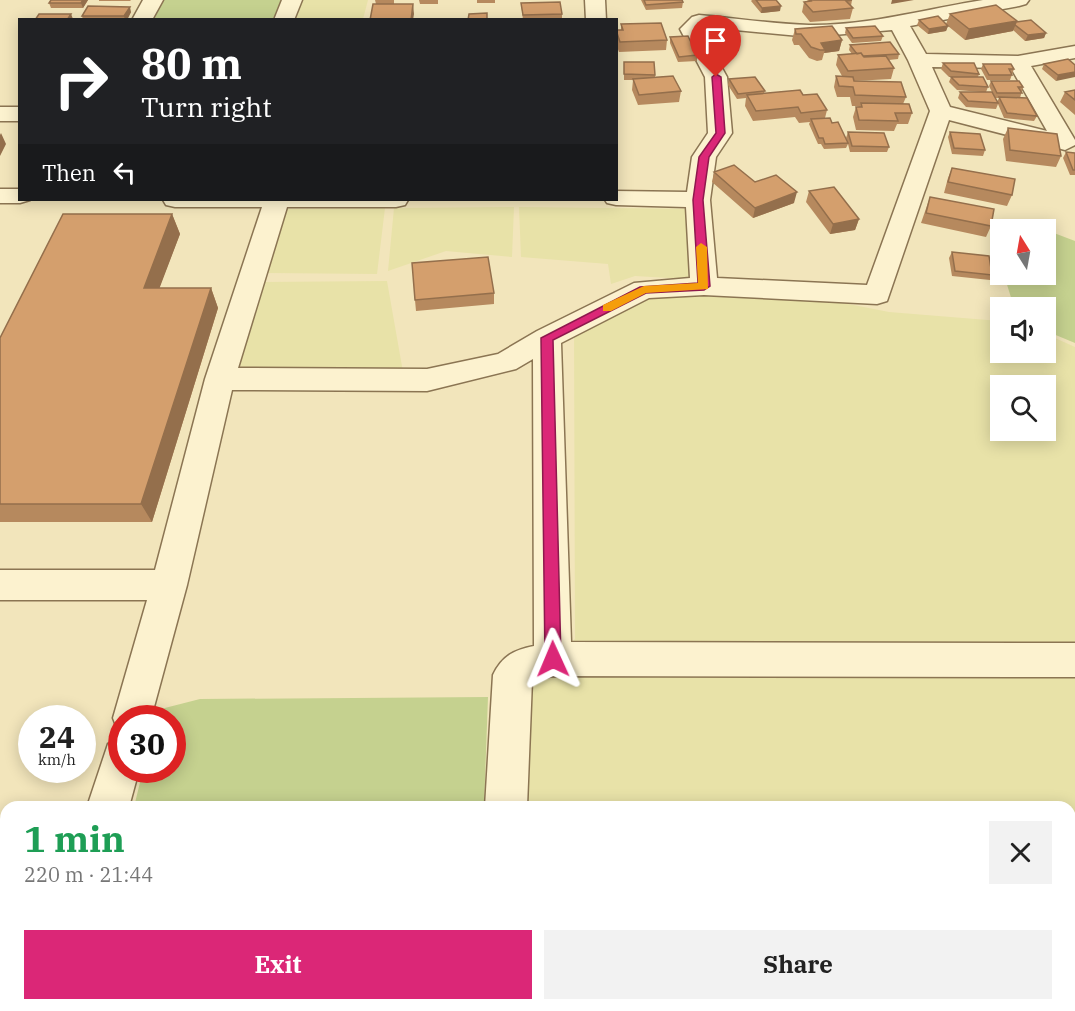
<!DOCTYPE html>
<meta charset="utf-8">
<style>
body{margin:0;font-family:"IBM Plex Serif",serif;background:#f2f2f2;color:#222;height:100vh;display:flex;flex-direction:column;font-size:22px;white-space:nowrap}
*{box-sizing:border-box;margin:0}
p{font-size:20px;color:#767676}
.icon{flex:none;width:33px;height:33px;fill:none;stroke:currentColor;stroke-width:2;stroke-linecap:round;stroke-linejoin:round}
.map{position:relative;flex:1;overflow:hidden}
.drawer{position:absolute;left:0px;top:801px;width:1076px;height:210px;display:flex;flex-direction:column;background:#fff;border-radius:18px 18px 0 0;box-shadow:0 3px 15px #0003}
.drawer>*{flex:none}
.guide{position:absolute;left:18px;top:18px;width:600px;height:183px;border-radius:0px;box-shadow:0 3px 15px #0003;background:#202124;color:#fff;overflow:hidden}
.needle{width:39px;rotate:349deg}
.buttons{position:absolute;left:990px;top:219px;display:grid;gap:12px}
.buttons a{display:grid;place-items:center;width:66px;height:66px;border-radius:0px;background:#fff;box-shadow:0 3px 15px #0003;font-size:30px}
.speed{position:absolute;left:18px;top:705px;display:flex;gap:12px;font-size:30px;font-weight:700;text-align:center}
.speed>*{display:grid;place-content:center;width:78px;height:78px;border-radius:50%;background:#fff;box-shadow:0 3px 15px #0003;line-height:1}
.speed small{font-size:15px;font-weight:400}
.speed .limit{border:9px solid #d22;background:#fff;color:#111}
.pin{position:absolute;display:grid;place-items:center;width:51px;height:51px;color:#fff;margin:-62px -26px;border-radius:50% 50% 50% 0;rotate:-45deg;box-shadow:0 0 6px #0007}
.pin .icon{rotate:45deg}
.me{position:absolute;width:66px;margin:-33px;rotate:359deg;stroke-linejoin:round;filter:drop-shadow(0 0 4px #0008)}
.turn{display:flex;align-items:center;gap:21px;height:126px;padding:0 24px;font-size:27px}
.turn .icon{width:78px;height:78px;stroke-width:2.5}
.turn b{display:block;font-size:42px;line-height:51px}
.then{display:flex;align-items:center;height:57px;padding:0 24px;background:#0003;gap:12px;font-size:22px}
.round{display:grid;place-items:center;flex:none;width:63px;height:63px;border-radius:0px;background:#f2f2f2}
.headline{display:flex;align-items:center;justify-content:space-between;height:102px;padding:0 24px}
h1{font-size:36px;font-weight:700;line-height:45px;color:#1e9e55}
.action{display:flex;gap:12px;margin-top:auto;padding:12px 24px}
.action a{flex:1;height:69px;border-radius:0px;background:#db2777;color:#fff;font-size:24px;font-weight:700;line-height:69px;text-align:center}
.action a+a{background:#f2f2f2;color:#222}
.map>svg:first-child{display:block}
.farmland{fill:#e8e2a8;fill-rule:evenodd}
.green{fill:#c5d18f}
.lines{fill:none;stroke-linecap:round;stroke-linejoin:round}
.minor-casing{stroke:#8b7553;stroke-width:3}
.minor{fill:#fcf2cf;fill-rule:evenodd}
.wall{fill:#b6895e}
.shaded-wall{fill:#946f4c}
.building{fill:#d49f6d;stroke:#946f4c;stroke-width:1.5}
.route{fill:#db2777;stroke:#8e194d;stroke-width:1.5}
.slow{fill:#f59e0b}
</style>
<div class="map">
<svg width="1075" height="1011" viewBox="0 0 1075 1011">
<rect width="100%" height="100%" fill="#f2e5bb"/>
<path class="farmland" d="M301,0h67l-5,19 -69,1z
M514,207l-2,50 -66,-6 -58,20 6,-63z
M519,207l180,2 5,71 -69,-4 -24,8 -3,-20 -87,-7z
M385,208l-8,66 -110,-1 18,-64z
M387,281l16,91h-167l27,-90z
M661,288l116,2 112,22 111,9v31h46v-18l29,13v617l-5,-1v-156h-542l-2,-119 49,-49 -1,-314zM1000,386h46v44h-46z"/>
<path class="green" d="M164,0h117l-8,19h-119z
M1046,230l29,11v102l-29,-12v-23l-32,-1 -10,-32 42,-1z
M488,697l-4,110h-350l9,-37h29v-52h-17l2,-8 43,-11z
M86,1005h748l108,6h-857z"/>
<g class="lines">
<g class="minor-casing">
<path id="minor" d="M143,0h20l-11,20h-20z
M282,0h20l-8,20h-20z
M585,0h20l1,20h-20z
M983,0h46l-3,4 -7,2 -109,20 16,28 92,2 57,-10v12l-44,8 44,74v5l-10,5 -116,-30 -62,181 -10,3 -173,-9 -55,3 -88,45 10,299 504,1v34l-522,-1 -21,4 -5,127h-42l8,-132c9,-19 21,-25 41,-29l-1,-287 -17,10 -89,22 -195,-1 -45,195 -36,133h-29v14l-4,-1 -5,-13 34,-118h-147v-30h155l50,-191 57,-172h-87l-9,-2 -3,-5h245l-3,5 -9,2h-109l-49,161 189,1 71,-15 39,-23 97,-48 56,-5 -4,-71 -70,-2 -9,-2 -2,-3h11v-9l71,1 5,-35 16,-24 -3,-56 -25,-48 12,-12 7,-2c36,3 74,9 110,10 58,1 117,-16 174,-25zM704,27l106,10 82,-7 16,30 22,51 -63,174 -150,-7 -7,-78 6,-43 16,-24 -5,-56 -26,-47zM932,67l79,1 36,63 -97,-24z
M0,107h20v14h-20z
M0,189h20v11h10l-10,3h-20z
M122,738v32h17l-10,37h-42l21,-63z
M1070,982l5,1v28h-26l-2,-6h23z
M30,1005h46l-2,6h-46z"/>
</g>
<use href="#minor" class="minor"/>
</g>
<path class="wall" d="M88,0l-5,8h-32l-2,-5z
M99,0h32l-1,1h-31z
M375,0h19v4h-18z
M419,0h19v4h-18z
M477,0h18v3h-18z
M641,0h41l1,2 -1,6 -36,2z
M752,0h24l4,11 -19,2 -10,-12z
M808,0h44l-1,6 2,2 -3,11 -40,3 -8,-10 2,-10 3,-1z
M521,3l41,11v5l-39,1z
M131,12l-4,8h-44l-1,-4z
M950,14l67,7 -1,1 30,11 -2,5 -19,3 -12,-11v1l-48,9 -17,-14 -2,5 -18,3 -11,-9 2,-5 27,4z
M621,24l46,16 -1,10 -47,2 -3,-8v-14h5z
M846,28l37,8 -2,5 -29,2 -7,-10z
M795,29l47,11 -3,11 -15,2 -2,7 -5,1 -8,-3 -10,-13h-5l-2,-5z
M670,37l27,18v6l-19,1 -8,-19z
M850,45l49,9 -1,5 -9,1 5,8 -3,11 -37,2 52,16 -3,7 9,9 -4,11h-11l-3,7 -38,-1 -3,-13 3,-10 4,-1h-8l-2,-9h-13l-3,-10 2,-11h6l-6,-11 2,-10 14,-1 -3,-4z
M1068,59l-12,22 -14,-12 2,-5z
M624,62l31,13v2l26,14 -2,11 -41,3 -6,-15 1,-10h-9z
M943,63l36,11 -1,3 10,10 -2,5 11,10 2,-4h-4l-6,-12 2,-5 32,6 -3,11 17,18 -3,5 -30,-3 -6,-14 -2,5 -30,-2 -8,-9 2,-6h21l-24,-2 -8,-8 2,-5h-2l-8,-8z
M983,64l31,5 -4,11h-23l-6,-11z
M729,79l36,12 -1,2 39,2 24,15 -2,8 7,5 15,18 -1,-3 2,-6 41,15 -2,5h-37l-2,-8 -2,4 -22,1 -3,-5h-3l-9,-20 1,-2 -11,1 -4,-6 -42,4 -8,-15 1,-8 -9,1 -9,-14z
M1075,90v25l-15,-13 5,-10z
M1008,128l53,28 -5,11 -50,-6 -3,-22z
M950,132l35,18 -2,6 -31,-2 -4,-17z
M1066,152l9,1v22h-5l-7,-17z
M952,168l60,27 -5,11 -63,-13 4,-15z
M714,172l41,10 39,21 -41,15 -41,-36z
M809,191l50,28 -4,11 -25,4 -24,-32z
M930,197l61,29 -5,11 -65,-14z
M172,214l8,20 -21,54h52l7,20 -66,214h-152v-184z
M952,252l40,23 -2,5 -38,-4 -3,-18z
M494,293v11l-78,7 -1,-11z"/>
<path class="shaded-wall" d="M83,0h5l-5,8 -2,-5z
M892,0h22l-23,4z
M413,4l1,10 -1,6h-2z
M781,6l-1,5 -19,2 1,-5z
M130,7l1,5 -4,8h-2l-1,-4z
M71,14l2,5 -6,1z
M1017,21l-4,10 -48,9 4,-11z
M948,26l-2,5 -18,3 1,-5z
M1046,33l-2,5 -19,3 3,-6z
M842,40l-3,11 -15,2 1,-3 -4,-7z
M1075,72v5l-19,4 2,-6z
M1,133l5,11 -6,12v-21z
M797,192l-3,11 -41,15 2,-10z
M172,214l8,20 -28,74 -8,-20z
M859,219l-4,11 -25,4 3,-10z
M211,288l7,20 -66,214 -11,-18z"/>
<path class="building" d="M51,0h32l-2,3h-32z
M644,0h38l1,2 -37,3z
M756,0h20l5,6 -19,2z
M810,0h42l-6,1 7,7 -40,4 -9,-10 7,-1z
M560,2l2,12 -39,1 -2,-12z
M373,4h40l-2,16h-41z
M996,5l21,16 -48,8 -19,-15z
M88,6l42,1 -6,9h-42z
M487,13v7h-19l1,-6z
M39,14h32l-4,6h-32z
M938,16l10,10 -19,3 -10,-9z
M1031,20l15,13 -18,2 -13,-10 1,-3z
M661,23l6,17 -47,2 -4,-12h7l-2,-6z
M832,26l10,14 -21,3 4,7h-5l-9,-3 -10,-13h-5l-1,-5z
M875,26l8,10 -30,2 -7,-10z
M688,36l9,19 -18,2 -9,-20z
M890,42l9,12 -36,2 -2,-3 -4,1 -7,-9z
M861,53l3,4 22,-1 8,12 -46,3 -10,-16z
M1068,59l7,6v7l-17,3 -14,-11z
M624,62h30l1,13 -31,-1z
M943,63h31l5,11 -28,-3z
M983,64h28l3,5h-5l3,6h-23z
M673,76l8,15 -42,4 -6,-16z
M836,76l17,1 1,4 47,1 5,15 -51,-2 -2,-8 -14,-1z
M755,77l10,14 -27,3 -9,-15z
M951,77h32l5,10 -29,-2z
M991,81h28l4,6h-5l4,6h-25z
M800,90l3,5 14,-1 10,16 -26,3 -3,-6 -42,4 -9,-16z
M1075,90v10l-10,-8z
M960,92h32l6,11 -30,-2z
M999,97l28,1 10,18 -30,-3z
M861,103l48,1 3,9h-17l3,8 -39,-1 -3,-13h6z
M830,118l2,5 6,-1 10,21 -23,1 -2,-6h-4l-8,-19z
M1008,128l49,6 4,22 -51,-6z
M848,132l36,1 5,14 -37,-1z
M950,132l30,2 5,16 -31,-2z
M1066,152l9,1v17h-2z
M734,165l21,17 21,-7 21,17 -42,16 -41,-36z
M952,168l63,11 -3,16 -64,-13z
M834,187l25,32 -26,5 -24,-33z
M930,197l64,12 -3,17 -65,-13z
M63,214h109l-28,74h67l-70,216h-141v-166z
M952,252l37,4 3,19 -37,-4z
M488,257l6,36 -79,7 -3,-37z"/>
<path class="route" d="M716,74l5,3 4,56 -16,24 -6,43 7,86 -6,4 -58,3 -93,47 8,319 -3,5 -5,2 -6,-2 -2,-5 -4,-321 99,-51 58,-4 -5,-83 6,-43 17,-24 -4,-56z"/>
<path class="slow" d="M701,243l6,4 1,42 -62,4 -35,18h-8v-6l41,-19 54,-3 -2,-36z"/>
</svg>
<div class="buttons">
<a><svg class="needle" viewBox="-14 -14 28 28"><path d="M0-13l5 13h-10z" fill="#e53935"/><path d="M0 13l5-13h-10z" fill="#767676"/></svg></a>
<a><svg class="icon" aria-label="sound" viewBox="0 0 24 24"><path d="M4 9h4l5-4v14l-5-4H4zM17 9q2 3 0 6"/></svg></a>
<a><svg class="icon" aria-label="search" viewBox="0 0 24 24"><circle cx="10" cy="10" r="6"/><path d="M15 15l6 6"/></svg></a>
</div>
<div class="speed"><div>24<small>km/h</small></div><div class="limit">30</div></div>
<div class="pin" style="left:716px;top:77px;background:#d93025"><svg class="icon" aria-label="arrive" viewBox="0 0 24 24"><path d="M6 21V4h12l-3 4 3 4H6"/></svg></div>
<svg class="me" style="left:553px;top:659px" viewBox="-20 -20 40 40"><path d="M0-17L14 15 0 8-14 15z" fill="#db2777" stroke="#fff" stroke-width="4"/></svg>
<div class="guide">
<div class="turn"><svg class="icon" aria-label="right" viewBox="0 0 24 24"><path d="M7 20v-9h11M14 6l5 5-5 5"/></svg><div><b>80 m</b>Turn right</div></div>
<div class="then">Then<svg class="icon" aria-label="left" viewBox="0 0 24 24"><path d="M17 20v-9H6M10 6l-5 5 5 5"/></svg></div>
</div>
<section class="drawer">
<div class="headline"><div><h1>1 min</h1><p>220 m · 21:44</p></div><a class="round"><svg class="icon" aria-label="close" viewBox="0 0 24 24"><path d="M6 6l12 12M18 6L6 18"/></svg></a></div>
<div class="action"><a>Exit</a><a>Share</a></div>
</section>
</div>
